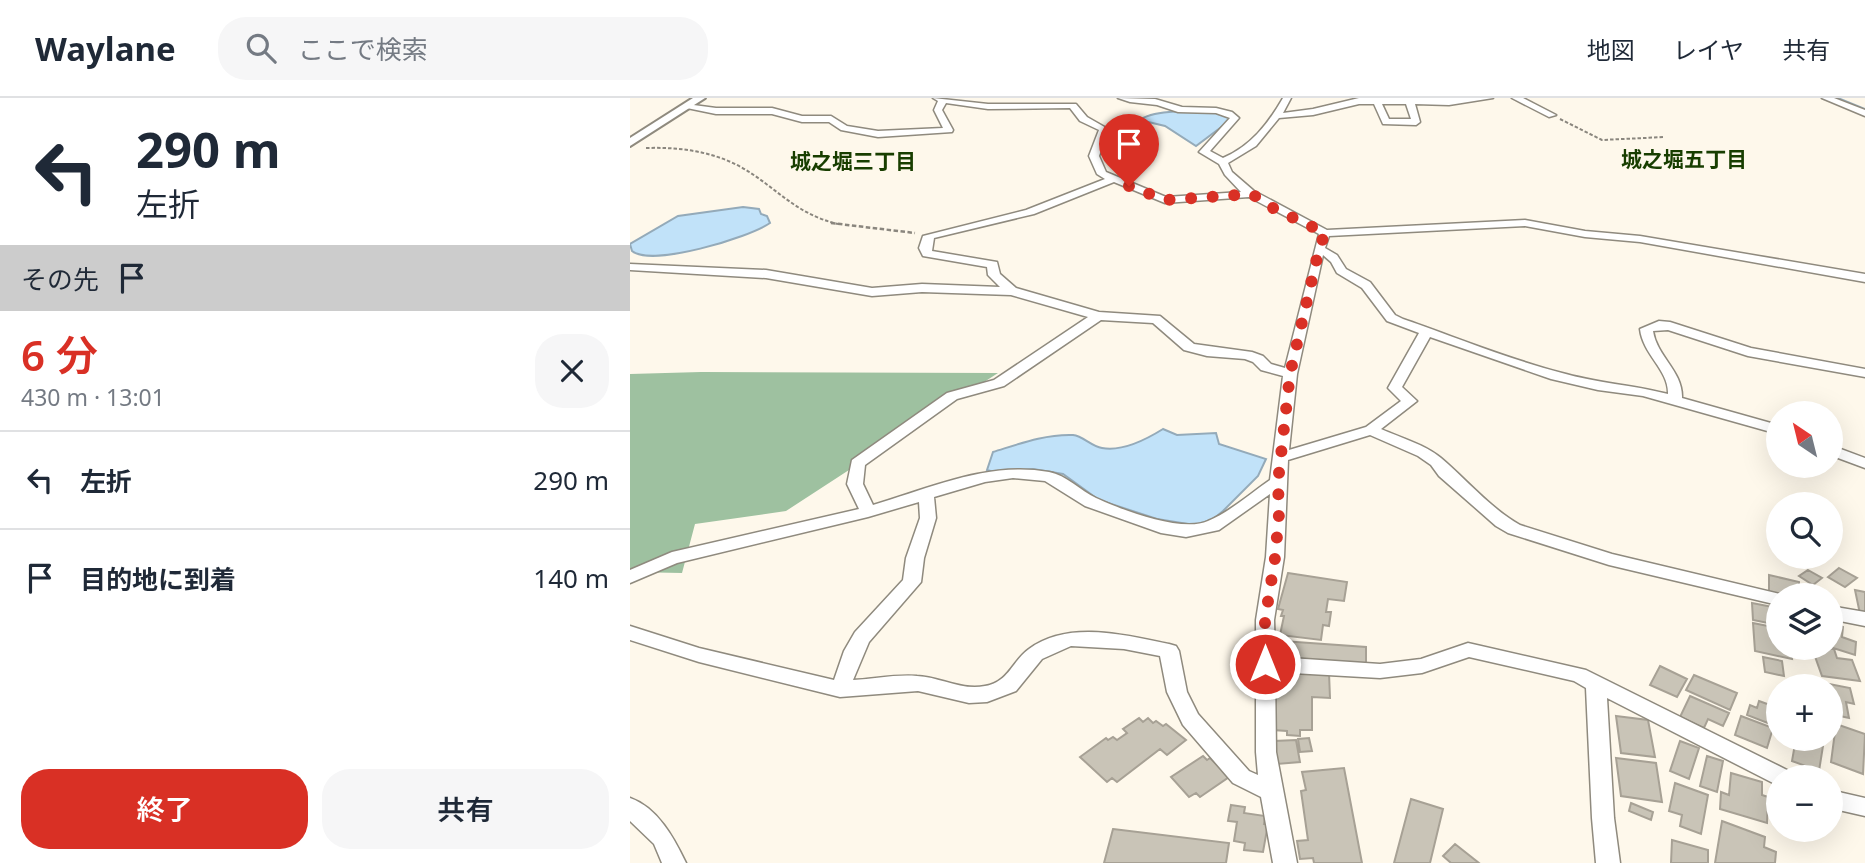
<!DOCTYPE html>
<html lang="ja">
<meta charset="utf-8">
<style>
body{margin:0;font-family:"Noto Sans","Noto Sans JP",sans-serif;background:#f6f6f7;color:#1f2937;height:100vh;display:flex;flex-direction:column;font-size:26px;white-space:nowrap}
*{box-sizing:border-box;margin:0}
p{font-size:23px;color:#747a83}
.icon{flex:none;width:38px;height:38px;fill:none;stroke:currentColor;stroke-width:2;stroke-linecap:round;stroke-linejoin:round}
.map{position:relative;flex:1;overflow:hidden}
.sheet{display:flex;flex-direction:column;background:#fff;width:630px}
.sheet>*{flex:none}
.hud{background:#fff;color:#1f2937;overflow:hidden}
.needle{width:46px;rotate:325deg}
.fabs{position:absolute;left:1136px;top:303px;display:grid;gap:14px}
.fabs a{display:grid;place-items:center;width:77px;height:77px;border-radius:50%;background:#fff;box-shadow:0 7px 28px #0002;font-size:35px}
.pin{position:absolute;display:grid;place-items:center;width:60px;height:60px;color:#fff;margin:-72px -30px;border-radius:50% 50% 50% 0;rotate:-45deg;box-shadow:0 0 7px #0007}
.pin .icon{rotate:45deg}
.me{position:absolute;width:77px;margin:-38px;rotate:0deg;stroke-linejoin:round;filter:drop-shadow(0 0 5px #0008)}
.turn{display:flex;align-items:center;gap:24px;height:147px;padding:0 21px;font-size:32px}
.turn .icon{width:91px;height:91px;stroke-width:2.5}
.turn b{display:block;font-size:49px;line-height:60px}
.then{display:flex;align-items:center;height:66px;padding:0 21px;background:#0003;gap:14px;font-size:26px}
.round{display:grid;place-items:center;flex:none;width:74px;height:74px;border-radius:28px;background:#f6f6f7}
.head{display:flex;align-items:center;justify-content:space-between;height:119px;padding:0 21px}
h1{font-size:42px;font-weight:600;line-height:52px;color:#d93025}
.primary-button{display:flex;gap:14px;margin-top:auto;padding:14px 21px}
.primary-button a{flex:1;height:80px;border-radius:28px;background:#d93025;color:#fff;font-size:28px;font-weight:600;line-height:80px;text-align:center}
.primary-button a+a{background:#f6f6f7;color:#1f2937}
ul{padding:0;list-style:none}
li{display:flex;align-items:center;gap:21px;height:98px;padding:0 21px;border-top:2px solid #e0e1e3}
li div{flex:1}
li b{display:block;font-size:26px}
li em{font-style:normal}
header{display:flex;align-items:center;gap:42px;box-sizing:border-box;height:98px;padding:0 35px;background:#fff;border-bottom:2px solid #e0e1e3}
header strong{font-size:33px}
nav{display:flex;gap:38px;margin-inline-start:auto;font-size:24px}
.search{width:490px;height:63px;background:#f6f6f7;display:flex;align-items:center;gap:18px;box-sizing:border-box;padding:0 24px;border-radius:28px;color:#747a83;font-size:26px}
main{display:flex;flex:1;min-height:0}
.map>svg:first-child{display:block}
.forest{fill:#9ec1a0}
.water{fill:#c1e2f9;stroke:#94aab9;stroke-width:2}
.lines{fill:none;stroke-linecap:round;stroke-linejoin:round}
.stream{stroke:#94aab9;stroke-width:3.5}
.building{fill:#c9c4b7;stroke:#a7a195;stroke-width:2}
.minor-casing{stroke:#8f8a7e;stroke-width:3}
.tertiary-casing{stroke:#8f8a7e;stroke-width:4}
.path-far1{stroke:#8a867e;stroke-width:2;stroke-dasharray:3.5 2;stroke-linecap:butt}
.path{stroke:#8a867e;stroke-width:2.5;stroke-dasharray:4.5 2.5;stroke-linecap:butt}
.minor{fill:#fff;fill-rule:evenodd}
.tertiary{fill:#fff;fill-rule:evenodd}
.route{stroke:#d93025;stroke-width:12;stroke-dasharray:0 21.6}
.labels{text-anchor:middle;stroke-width:5;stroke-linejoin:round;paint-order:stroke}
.far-neighbourhood-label{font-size:21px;font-weight:bold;fill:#183e00;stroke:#fef8eb}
</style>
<header>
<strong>Waylane</strong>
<div class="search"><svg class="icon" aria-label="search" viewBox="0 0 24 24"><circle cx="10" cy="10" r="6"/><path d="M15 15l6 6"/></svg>ここで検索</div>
<nav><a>地図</a><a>レイヤ</a><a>共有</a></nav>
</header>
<main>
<section class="sheet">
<div class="hud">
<div class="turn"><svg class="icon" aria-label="left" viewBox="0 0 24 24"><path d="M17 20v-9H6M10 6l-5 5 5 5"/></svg><div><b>290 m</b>左折</div></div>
<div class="then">その先<svg class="icon" aria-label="arrive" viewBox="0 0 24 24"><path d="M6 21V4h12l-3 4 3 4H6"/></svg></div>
</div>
<div class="head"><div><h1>6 分</h1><p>430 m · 13:01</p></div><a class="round"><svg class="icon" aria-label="close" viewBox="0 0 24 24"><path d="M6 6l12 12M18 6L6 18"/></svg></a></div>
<ul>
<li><svg class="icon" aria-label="left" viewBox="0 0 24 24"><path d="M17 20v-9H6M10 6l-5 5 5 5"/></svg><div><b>左折</b></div><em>290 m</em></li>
<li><svg class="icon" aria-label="arrive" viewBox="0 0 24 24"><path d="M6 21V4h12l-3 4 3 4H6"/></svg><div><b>目的地に到着</b></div><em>140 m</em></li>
</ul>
<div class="primary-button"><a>終了</a><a>共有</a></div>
</section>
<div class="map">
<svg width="1235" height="765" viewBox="0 0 1235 765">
<rect width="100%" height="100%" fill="#fef8eb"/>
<path class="forest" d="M71,274l297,1 -212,138 -91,13 -13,49 -52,-1v-198z"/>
<path class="water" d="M577,13l21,3 4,5 -36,27 -31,-20 -25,-6c12,-10 51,-9 67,-9z
M113,109l16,2 2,5 6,2 3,7c-22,15 -118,44 -138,28l-2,-7 48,-28z
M533,331l14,6 39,-2 3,11 47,15 -8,17 -35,35 -11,9 -18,5 -37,-6 -58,-19 -36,-26 -30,-5 -39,3 -7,-2 6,-18c26,-8 52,-18 80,-17 10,1 18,11 29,13 21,4 45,-9 61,-19z"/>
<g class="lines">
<path class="stream" d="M1206,0l29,12"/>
</g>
<path class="building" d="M1209,470l18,10 -12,9 -17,-10z
M1178,472l14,8 -9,7 -14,-9z
M658,475l59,9 -3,19 -16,-2 -2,13h5l-2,14 -6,-1 -2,15 -41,-5 4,-19h-3l2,-6 -5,-1z
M1139,477l30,7v13l-30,-1z
M1225,492l10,2v23l-5,-1z
M1122,505l26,5v17l-25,-5z
M1123,525l25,5v20h12l2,11 -37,-8z
M1200,525l13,4 -1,10 14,5 -1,13 -25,-8z
M652,543l84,6v21l-87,-6z
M1182,550l22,1 3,9 15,2 8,21 -38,-5z
M1133,559l19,4 2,15 -19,-4z
M1030,568l27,13 -10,18 -27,-12z
M646,573l53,2 1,25 -18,-1v33h-12v6l-13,-1v-4l-14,-1z
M1064,577l43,18 -7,17 -44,-20z
M1194,585l26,5 4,16 -8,-2 3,16 -19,-4v-28h-6z
M1060,598l39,17 -6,13 -15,-7 -4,9 -24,-11z
M1129,603l19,7v19l-31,-12 3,-10 7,3z
M986,618l32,4 7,37 -34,-4z
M1111,618l32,12 -6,20 -32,-13z
M509,620l4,4 5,-4 5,5 3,-2 7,5 3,-2 20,16 -19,15 -7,-6 -43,33 -5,-4 -5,4 -27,-25 26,-19 2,2 5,-3 4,3 10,-7 -4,-4z
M1206,626l29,10 -2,40 -32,-12z
M679,640l3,13 -12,1 -2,-13z
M1166,640l27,8 -4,25 -27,-10z
M666,642l4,22 -23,2 -3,-23z
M1050,643l19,7 -10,31 -19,-8z
M573,658l4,4 3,-2 19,19 -29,20 -4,-4 -7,4 -18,-20z
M1077,658l16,5 -6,31 -17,-6z
M986,660l40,5 6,39 -41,-6z
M714,670l18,95h-48l-1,-5 -13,1 -3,-18 11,-1 -7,-49 5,-1 -4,-18z
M1101,675l31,9v13l6,2 -1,26 -47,-14 1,-17 8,3z
M1045,685l33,12 -7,39 -21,-8 2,-11 -13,-4z
M781,701l32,10 -13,54h-36z
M1001,705l22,9 -2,8 -22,-9z
M601,707l14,2 -1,6 21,3 -1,8h4l-5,28 -19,-2 1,-7 -11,-2 3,-19 -9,-1z
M1092,723l43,16 -1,10 12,5 -1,11h-60z
M483,731l116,14 -3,20h-122z
M1042,742l36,10v13h-37z
M825,746l24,19h-28l-8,-7z"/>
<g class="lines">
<g class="minor-casing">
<path id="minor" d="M303,0l55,6h88l11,13 21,12 -9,27 7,16 60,25 75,-5 -16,-17 -6,-11 -20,-12 31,-34 -14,-5 -38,-1 -21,-7 -27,-3 -12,-4 37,1 27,8 34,1 16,4 7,6 -29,33 13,7c28,-12 45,-34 60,-60h8l-8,15 30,-4 46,-11h134l-44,7 -34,-1 5,18 -4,3 -33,-1 -9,-20h-15l-46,11 -34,3 -23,28 -28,17 4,9 22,19 73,39 198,-10 60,11 55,5 225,38v8l-225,-40 -55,-5 -60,-11 -196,10 -4,12 12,7 9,14 24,13 25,33 8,4c52,18 105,40 159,54 35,10 71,12 106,21 1,-24 -25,-39 -28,-65l19,-8 11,1 81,26 114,21v8l-117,-21 -80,-26 -15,1c4,26 30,40 29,67l96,27v9l-135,-38 -45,-6 -47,-11 -121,-42 -28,50 15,14 -36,28c20,9 43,15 60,29 26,22 49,50 79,67l92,29 172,41h-6v10l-169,-40 -101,-32 -12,-7 -57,-50 -8,-11 -13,-9 -48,-21 -82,25 -4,97 -10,63 1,37 105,7 41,-5 47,-16 118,27 203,101 3,6h-14v8l-5,-2 -166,-85 7,120 6,45h-24l-4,-45 -6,-130 -12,-7 -105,-24 -47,16 -42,5 -105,-6 1,80 21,111h-24l-12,-66 -28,-14 -50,-58 -16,-33 -7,-36 -36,-7 -53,-3 -29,13 -26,32 -29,11 -18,1 -51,-12 -78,6 -141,-35 -69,-22v-14l69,22 135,32 10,-29 11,-19 48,-52 3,-22 14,-40 -1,-16 -51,15 -191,46 -47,20v-13l42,-18 187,-43 -12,-25 5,-24 95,-67 47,-13 94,-63 -77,-22 -89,-3 -50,4 -106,-18 -136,-8v-6l136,6 106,18 50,-4 78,3 -12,-12 -1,-8 -64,-11 -4,-8 4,-12 103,-26 79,-31 -8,-5 -8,-18 10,-26 -19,-9 -10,-13 -82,1 -42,-6 -4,7 11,20 -1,2 -74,5 -37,-7 -12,-8h-27l-30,-8h-56l-34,-7 4,-3 30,4h56l30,8h29l16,10 31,5 65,-3 -9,-18 4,-9zM752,6h24l5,15h-22zM484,84l51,21 84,-6 70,37 -34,134 -14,-4 -8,-8 -11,-4 -58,-8 -34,-28 -61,-4 -83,-24 -16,-14 -3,-12 -65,-11 2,-13 100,-24zM693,157l8,7 6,11 25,15 25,33 32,12 -31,55 13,13 -35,26 -77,23 8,-76zM471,222l52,3 31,27 23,6 38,3 8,3 8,8 22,6 -13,104c-19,13 -40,32 -62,41 -26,12 -86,-11 -112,-23 -15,-7 -30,-23 -47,-26 -60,-11 -119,16 -176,33l-10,-21 2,-19 92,-66 47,-13zM383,380l32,3 40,25 76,27 25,4 33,-7 51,-36 -4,63 -10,63v132l2,23 -9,-4 -51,-57 -11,-22 -8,-41 -3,-5 -7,-2c-44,-9 -101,-24 -140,5 -17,12 -20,33 -44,37 -23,5 -45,-9 -68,-10 -21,-2 -43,3 -64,4l16,-38 52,-60 3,-24 12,-40 -2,-21 51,-15z
M882,0h11l33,17 -7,2z
M1192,0h12l31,12v6z
M1200,347l35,13v10l-35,-13z
M1200,508l35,6v14l-35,-7z
M1200,692l35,8v18l-35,-8z
M0,700c28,10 44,40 56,65h-24l-8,-19 -24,-23z"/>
</g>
<g class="tertiary-casing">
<path id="tertiary" d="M63,0h12l-75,48v-8z"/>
</g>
<path class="path-far1" d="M930,21l42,21 63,-3
M16,50c33,-1 65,3 95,19 35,20 54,47 97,57"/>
<path class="path" d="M201,125l84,10"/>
<use href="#minor" class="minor"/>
<use href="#tertiary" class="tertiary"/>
</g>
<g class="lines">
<path class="route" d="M499,88l36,14 87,-6 19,13 54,26 -6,16 -29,125 -12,108 1,32 -4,44 -10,62v44"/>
</g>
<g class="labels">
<g class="far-neighbourhood-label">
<text x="1054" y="69">城之堀五丁目</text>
<text x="223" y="71">城之堀三丁目</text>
</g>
</g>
</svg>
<div class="fabs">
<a><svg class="needle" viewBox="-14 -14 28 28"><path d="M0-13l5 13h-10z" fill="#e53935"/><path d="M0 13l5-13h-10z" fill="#747a83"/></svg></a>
<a><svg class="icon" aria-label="search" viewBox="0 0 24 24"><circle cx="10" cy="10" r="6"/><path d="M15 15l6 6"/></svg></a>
<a><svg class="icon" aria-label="layers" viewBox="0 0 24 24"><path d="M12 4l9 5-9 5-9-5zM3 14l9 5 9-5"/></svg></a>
<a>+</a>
<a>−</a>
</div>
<div class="pin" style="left:499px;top:88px;background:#d93025"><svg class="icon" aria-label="arrive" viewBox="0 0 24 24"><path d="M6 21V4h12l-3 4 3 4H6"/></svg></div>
<svg class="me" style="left:635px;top:566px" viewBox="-20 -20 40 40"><circle r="17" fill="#d93025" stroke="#fff" stroke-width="3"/><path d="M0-11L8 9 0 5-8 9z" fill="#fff"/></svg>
</div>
</main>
